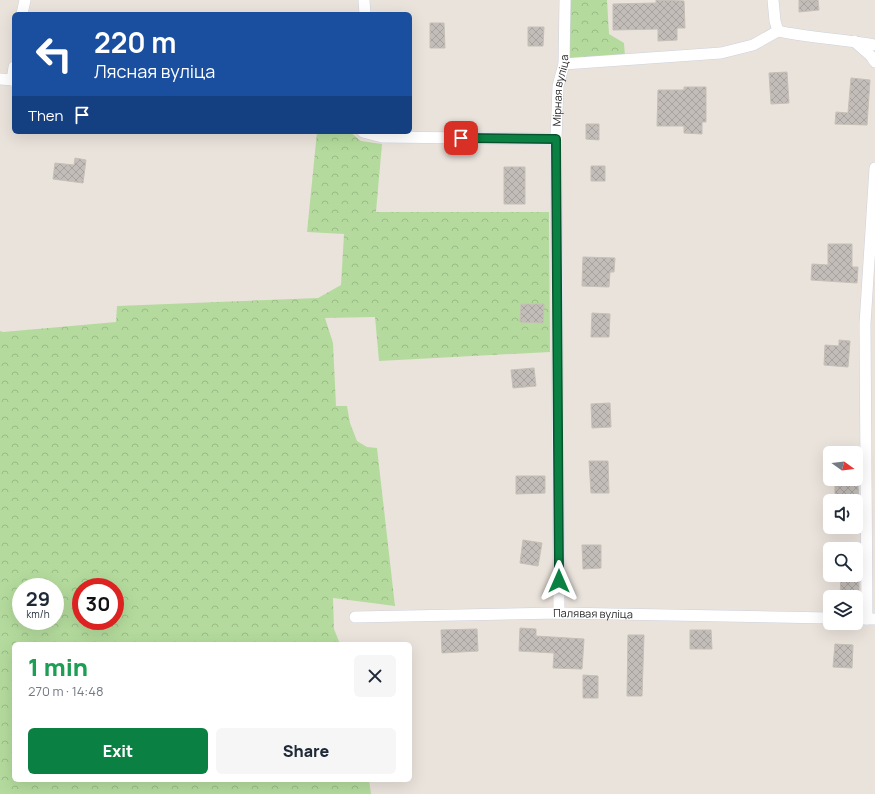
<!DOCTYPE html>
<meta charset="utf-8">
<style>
body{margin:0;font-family:Manrope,sans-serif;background:#f6f6f7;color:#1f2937;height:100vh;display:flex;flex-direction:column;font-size:15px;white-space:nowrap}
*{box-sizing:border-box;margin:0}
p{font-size:13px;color:#747a83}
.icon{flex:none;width:22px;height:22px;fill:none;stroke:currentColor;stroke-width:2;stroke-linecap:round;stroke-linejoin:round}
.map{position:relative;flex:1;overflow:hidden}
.drawer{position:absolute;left:12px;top:642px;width:400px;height:140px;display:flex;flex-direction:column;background:#fff;border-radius:6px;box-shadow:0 4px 16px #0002}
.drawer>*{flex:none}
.hud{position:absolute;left:12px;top:12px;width:400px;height:122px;border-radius:6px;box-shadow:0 4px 16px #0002;background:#1a4fa0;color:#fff;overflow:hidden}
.needle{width:26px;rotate:105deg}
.tools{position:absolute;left:823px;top:446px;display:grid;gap:8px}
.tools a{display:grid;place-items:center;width:40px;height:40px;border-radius:6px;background:#fff;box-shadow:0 4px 16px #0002;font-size:20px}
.speed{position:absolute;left:12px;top:578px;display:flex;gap:8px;font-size:20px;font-weight:700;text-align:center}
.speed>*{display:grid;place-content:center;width:52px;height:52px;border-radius:50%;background:#fff;box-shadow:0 4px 16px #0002;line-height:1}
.speed small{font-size:10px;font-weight:400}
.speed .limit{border:6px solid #d22;background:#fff;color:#111}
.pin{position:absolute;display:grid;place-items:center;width:34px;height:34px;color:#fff;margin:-17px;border-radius:8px;box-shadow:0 2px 6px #0006}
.me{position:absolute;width:44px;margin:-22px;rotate:0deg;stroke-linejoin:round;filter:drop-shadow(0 0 3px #0008)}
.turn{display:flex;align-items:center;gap:14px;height:84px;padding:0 16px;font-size:18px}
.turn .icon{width:52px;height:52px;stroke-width:2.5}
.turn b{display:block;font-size:28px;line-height:34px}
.then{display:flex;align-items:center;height:38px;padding:0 16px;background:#0003;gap:8px;font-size:15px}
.round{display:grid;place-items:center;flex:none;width:42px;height:42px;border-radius:6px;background:#f6f6f7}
.head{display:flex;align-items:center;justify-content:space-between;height:68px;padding:0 16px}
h1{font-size:24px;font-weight:800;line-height:30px;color:#1e9e55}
.primary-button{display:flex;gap:8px;margin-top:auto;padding:8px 16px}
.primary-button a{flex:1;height:46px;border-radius:6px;background:#0b8043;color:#fff;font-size:16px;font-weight:800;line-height:46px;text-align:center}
.primary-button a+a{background:#f6f6f7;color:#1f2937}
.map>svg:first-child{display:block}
.forest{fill:url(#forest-crowns);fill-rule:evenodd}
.building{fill:url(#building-cross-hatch);stroke:#c5bfb6}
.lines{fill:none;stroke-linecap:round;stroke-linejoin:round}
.street-casing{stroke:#ced1dc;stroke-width:12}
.street{stroke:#fff;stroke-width:11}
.route-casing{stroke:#07532c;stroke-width:10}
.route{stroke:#0b8043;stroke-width:7}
.labels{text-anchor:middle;stroke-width:3.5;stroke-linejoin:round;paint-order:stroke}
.street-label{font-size:11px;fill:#292929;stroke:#fff}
</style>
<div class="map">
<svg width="875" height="794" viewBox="0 0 875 794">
<defs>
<pattern id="forest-crowns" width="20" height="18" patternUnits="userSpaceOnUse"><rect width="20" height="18" fill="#b4db9d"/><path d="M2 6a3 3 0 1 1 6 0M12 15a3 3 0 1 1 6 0" fill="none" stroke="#9bbc87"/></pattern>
<pattern id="building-cross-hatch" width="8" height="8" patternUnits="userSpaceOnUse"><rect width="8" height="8" fill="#c2bdb8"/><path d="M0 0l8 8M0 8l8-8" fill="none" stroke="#a7a29e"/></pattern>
</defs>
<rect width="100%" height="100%" fill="#eae3dc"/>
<path class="forest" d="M570,0h37l2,34 15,9 1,13 -56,2z
M317,132h33l11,9 21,3 -6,68h173l1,140 -171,9 -4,-44 -50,1 8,25 3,63h11l3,17 7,18 10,6 10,1 18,158 -62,-8 1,31 6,15h-326v136h355l2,14h-371v-463l3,1 113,-10 1,-16 201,-8 23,-13 3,-51 -37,-2zM21,587h34v34h-34zM81,587h34v34h-34z"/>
<path class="building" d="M656,0l28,1 1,27h-8v12l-19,1v-12l-45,1v-26l43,-1z
M799,0h19l1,10 -20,2z
M430,23h14l1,25h-15z
M528,27h16l-1,19h-15z
M787,72l2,31 -18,1 -2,-31z
M851,78l19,2 -3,45 -32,-1 1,-12 12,1z
M684,87h22v35h-4v12l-18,-1v-7h-27l1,-36h26z
M586,124h13v16l-13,-1z
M75,158l11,2 -3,23 -30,-4 2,-16 19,2z
M591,166h14v15h-14z
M504,167h21v37h-21z
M828,244h24v23h6l-1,16 -46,-3 1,-16 16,1z
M583,257l32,1 -1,14h-4l-1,15 -27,-1z
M521,304h23l-1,19 -23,-1z
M592,313l18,1 -1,23h-18z
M839,340l11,1 -2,26 -24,-2 1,-20 14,1z
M534,368l2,18 -23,2 -2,-18z
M610,403l1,24 -19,1 -1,-24z
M589,461h19l1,32h-18z
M516,476h29v17l-29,1z
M858,485l1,16h-24v-15z
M523,540l19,3 -4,23 -18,-3z
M582,545h19v23l-18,1z
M841,575h18v22h-19z
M520,628l16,1v7l48,3 -2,30 -29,-1 1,-15 -35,-2z
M477,629l1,22 -36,2 -1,-23z
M690,630h21l1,19h-22z
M628,635h16l-2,61h-15z
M835,644l18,1 -1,23 -19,-1z
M583,675l15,1v22h-15z"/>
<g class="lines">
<g class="street-casing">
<g id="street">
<path d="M364,0l1,14"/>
<path d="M773,0l2,21 3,10c32,7 65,8 97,14"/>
<path d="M22,14l3,-14"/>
<path d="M854,41l17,15 4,6"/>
<path d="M564,64l157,-11 32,-8 25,-14"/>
<path d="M0,79l14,1"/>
<path d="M12,80l2,-13"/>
<path d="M363,132l19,5 174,2"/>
<path id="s1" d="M559,613l-3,-474 2,-53 6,-22 1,-64"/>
<path id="s2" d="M355,617l204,-4 271,5"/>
<path d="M856,619h18"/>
<path d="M867,619l-2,-295 10,-156"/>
</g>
</g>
<use href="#street" class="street"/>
</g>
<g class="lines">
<g class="route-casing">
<path id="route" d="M461,138l95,1 3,442"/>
</g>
<use href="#route" class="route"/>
</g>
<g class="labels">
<g class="street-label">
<text dy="4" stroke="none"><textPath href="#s1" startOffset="523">Мірная вуліца</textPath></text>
<text dy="4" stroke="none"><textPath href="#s2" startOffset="238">Палявая вуліца</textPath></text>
</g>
</g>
</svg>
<div class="tools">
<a><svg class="needle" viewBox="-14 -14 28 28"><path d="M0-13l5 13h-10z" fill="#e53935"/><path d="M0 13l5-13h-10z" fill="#747a83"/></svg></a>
<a><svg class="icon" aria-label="sound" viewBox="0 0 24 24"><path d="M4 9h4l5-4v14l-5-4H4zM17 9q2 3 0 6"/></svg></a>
<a><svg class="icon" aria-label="search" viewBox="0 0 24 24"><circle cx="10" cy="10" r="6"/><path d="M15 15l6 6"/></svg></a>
<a><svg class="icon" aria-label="layers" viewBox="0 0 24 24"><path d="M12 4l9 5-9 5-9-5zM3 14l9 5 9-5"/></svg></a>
</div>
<div class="speed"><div>29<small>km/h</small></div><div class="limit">30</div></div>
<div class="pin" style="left:461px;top:138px;background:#d93025"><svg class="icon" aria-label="arrive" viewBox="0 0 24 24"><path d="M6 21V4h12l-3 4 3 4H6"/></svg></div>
<svg class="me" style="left:559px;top:581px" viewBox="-20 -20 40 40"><path d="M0-17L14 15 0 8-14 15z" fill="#0b8043" stroke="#fff" stroke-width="4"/></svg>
<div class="hud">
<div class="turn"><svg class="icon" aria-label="left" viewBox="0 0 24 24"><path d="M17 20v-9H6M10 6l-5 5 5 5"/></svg><div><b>220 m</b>Лясная вуліца</div></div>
<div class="then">Then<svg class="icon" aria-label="arrive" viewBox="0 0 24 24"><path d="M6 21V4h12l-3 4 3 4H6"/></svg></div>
</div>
<section class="drawer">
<div class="head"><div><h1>1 min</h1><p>270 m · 14:48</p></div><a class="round"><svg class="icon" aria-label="close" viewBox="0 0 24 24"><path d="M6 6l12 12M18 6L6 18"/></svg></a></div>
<div class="primary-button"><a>Exit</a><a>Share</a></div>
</section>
</div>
